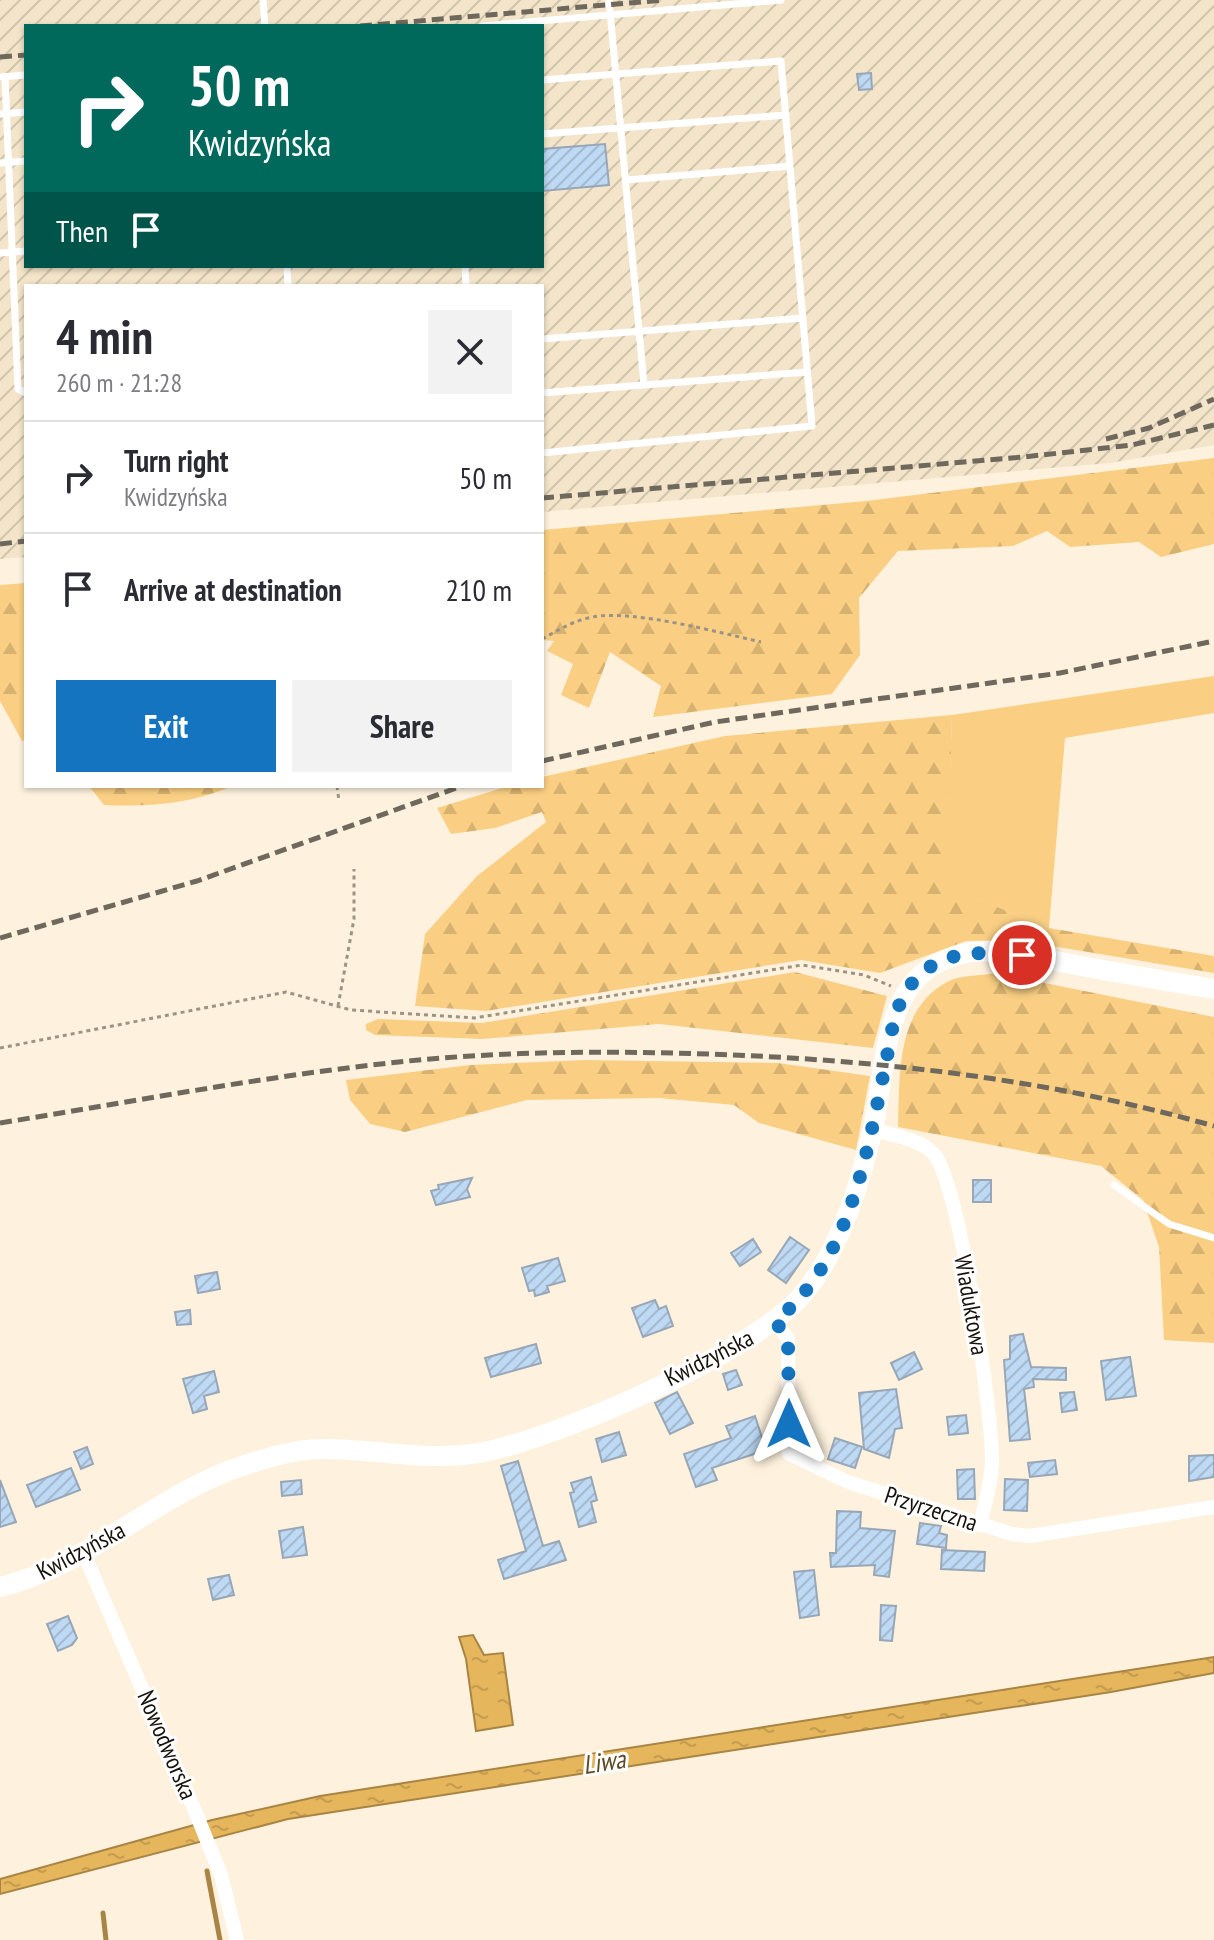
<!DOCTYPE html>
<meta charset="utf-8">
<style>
body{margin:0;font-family:"PT Sans Narrow",sans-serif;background:#f2f2f3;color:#2b2b33;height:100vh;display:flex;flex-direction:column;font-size:30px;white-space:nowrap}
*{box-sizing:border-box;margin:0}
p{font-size:26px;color:#7c7c81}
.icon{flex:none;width:44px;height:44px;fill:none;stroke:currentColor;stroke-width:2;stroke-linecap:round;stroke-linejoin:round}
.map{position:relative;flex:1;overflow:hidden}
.side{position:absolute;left:24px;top:284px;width:520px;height:504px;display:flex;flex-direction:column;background:#fff;border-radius:0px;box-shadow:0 2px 6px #0004}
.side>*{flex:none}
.top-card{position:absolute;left:24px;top:24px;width:520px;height:244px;border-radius:0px;box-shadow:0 2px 6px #0004;background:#00695c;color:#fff;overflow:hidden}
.pin{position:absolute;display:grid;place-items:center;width:68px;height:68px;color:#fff;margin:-34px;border:4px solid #fff;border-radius:50%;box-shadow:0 2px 8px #0007}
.me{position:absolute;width:88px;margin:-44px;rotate:0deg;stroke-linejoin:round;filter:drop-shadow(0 0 6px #0008)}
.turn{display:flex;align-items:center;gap:28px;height:168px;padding:0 32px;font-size:36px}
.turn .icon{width:104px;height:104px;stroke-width:2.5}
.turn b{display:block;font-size:56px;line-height:68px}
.then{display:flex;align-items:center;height:76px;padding:0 32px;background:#0003;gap:16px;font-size:30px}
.round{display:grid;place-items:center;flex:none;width:84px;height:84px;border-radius:0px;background:#f2f2f3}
.headline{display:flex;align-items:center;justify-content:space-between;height:136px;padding:0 32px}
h1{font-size:48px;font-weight:700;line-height:60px}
.cta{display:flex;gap:16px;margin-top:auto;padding:16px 32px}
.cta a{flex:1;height:92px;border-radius:0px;background:#1474c0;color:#fff;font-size:32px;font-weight:700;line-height:92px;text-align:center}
.cta a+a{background:#f2f2f3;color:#2b2b33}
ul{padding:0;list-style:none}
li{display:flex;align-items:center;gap:24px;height:112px;padding:0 32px;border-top:2px solid #e1e1e2}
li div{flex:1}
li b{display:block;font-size:30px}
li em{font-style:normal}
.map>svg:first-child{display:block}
.industrial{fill:url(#industrial-furrows);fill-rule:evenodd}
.grass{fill:#facf83}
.forest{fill:url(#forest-firs)}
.water{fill:url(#water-ripples);stroke:#a88544;stroke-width:2}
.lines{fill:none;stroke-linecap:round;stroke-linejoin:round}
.stream{stroke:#a88544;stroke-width:5}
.building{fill:url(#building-hatch);stroke:#98a7b7;stroke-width:2}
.path{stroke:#9b9384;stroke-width:3;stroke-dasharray:4 4;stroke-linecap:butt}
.lane{stroke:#fff;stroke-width:7}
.street{stroke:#fff;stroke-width:14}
.secondary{stroke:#fff;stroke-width:20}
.rail{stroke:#6f685c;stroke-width:5;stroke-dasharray:12 6;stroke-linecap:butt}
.route{stroke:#1474c0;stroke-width:14;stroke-dasharray:0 25.2}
.labels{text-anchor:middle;stroke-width:6;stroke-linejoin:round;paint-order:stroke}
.street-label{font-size:24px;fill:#17130c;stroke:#fff}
.water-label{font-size:26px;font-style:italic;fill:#5d4923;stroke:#fff}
</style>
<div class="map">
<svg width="1214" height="1940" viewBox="0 0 1214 1940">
<defs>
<pattern id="industrial-furrows" width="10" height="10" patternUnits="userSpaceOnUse" patternTransform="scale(2)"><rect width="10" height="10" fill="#f4e5ca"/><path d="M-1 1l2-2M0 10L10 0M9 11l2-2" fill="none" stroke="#d0c4ac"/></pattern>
<pattern id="forest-firs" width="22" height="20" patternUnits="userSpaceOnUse" patternTransform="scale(2)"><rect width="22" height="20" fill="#facf83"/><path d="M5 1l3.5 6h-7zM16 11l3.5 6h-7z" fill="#d6b170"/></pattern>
<pattern id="water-ripples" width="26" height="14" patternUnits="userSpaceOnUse" patternTransform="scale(2)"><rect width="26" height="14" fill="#e6b65c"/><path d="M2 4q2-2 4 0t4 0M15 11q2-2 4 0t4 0" fill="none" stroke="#c59c4f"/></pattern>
<pattern id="building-hatch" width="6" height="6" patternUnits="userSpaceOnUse" patternTransform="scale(2)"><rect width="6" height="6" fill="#bed9f4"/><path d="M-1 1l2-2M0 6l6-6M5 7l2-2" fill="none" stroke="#a3b9d0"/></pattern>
</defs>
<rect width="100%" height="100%" fill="#fef2de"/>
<path class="industrial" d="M0,0h1214v445l-104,18 -568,49v-226h-516v271l-26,2zM26,26h516v240h-516z"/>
<path class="grass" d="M1214,676v37l-149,25 -16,190 -103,-41 6,-172z"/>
<path class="forest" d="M1214,458v86l-53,13 -22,-15 -69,5 -23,-16 -34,15 -115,5 -39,47 1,57 -28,39 -179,23 8,-31 -51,-34 -21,56 -28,-13 12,-31 -26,-13 7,-10 -12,-1v-110l324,-29z
M26,583v157l-4,1 -22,-40v-116z
M952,715l-5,172 102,41 165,28v17l-198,-33 -50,1 -86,32 -79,-13 -315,51 -71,-5 10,-72 52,-58 69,-54 -4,-10 -47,16 -44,6 -14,-26 72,-22h33v-9l183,-41z
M89,786h144c-43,18 -82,21 -129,19z
M795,972l92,24 -14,52 -214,-24 -177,15 -107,-4 -9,-5v-6l12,-5 104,4z
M995,973l219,44v326l-50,-3 -5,-93 -16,-47 -42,-34 -203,-39c2,-50 -3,-117 49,-145 12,-7 34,-6 48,-9z
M585,1060l193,3 92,13 -14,74 -97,-27 -25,-18 -75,-7 -132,2 -122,32 -35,-8 -20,-24 -4,-20 124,-15z"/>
<path class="water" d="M473,1635l11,20 19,-2 10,72 -37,6 -10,-72 -7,-22z
M1214,1657v16l-103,19 -823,127 -288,75v-15l212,-59 108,-24z"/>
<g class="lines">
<path class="stream" d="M207,1871l13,69
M103,1913l3,27"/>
</g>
<path class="building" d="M871,73l1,16 -13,1 -2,-16z
M605,144l4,41 -67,6v-42z
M472,1178l-5,11 3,8 -34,8 -5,-14 8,-2 -1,-4z
M973,1180h18v22h-18z
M790,1237l19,13 -23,33 -18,-13z
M753,1239l8,13 -21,14 -9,-13z
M558,1258l7,23 -18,5 2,6 -14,4 -1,-6 -5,1 -7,-23z
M217,1272l3,17 -22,4 -3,-17z
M655,1300l4,9 7,-3 7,20 -30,11 -11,-29z
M190,1310l1,14 -14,1 -2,-13z
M1023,1334l8,33 35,1v12l-33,-1 1,8 -10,2 6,50 -20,2 -6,-81 6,-1v-23z
M536,1344l5,19 -50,14 -6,-19z
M914,1352l8,17 -23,11 -8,-17z
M1130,1357l6,39 -30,4 -5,-39z
M736,1370l6,15 -14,5 -5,-16z
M214,1371l5,21 -15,4 3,13 -14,4 -10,-34z
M896,1389l6,39 -7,1 -6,29 -25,-9 -5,-56z
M677,1392l16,31 -23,11 -15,-31z
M1074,1392l3,18 -15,2 -2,-19z
M966,1415l2,18 -19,2 -2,-18z
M755,1416l11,34 -54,18 5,12 -21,7 -12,-33 47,-16 -5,-12z
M619,1432l7,23 -24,7 -6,-23z
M835,1438l27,9 -7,21 -27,-9z
M87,1447l6,17 -12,5 -7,-17z
M1214,1455v22l-25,4v-25z
M1055,1460l2,14 -27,3 -2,-14z
M518,1461l25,85 16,-5 7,19 -62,19 -6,-19 28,-9 -25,-85z
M71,1468l9,22 -44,17 -9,-22z
M974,1469l1,30h-17l-1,-29z
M591,1477l6,23 -6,2 5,20 -17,5 -9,-34 4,-1 -3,-9z
M1005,1479l23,1 -1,31 -23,-1z
M0,1480l16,42 -16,5z
M301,1480l1,14 -20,2 -1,-14z
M837,1511l24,1 -1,16 35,3 -6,46 -15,-2 1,-10 -44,2 -1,-14h6z
M920,1523l21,3 -2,7 8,2 -1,13 -29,-4z
M303,1527l4,28 -24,3 -4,-27z
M942,1550l43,2 -1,19 -43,-2z
M814,1570l5,45 -19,3 -6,-46z
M229,1575l5,20 -21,5 -5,-21z
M881,1605l15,1 -4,35 -12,-1z
M68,1616l9,22 -5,7 -14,6 -11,-27z"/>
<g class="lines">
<path class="path" d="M542,639c17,-9 32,-19 51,-22 39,-8 128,16 168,25
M337,786l2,15
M338,1006l16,-87v-50
M0,1048l286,-56 65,18 123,8 328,-53 62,10 27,11"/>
<path class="lane" d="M263,0l2,26
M609,0l35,385
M482,26l299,-26
M0,77l26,-2
M5,77l13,312 8,4
M542,80l239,-19 31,365 -270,27
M0,114l26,-2
M542,134l244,-19
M0,163l26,-2
M627,180l163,-14
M0,253l26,-2
M287,266l1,20
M465,266l1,20
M542,339l261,-21
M542,393l265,-21
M1114,1185l55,39 45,14"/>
<path class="street" d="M872,1129c19,6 49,10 62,25 26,32 58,257 58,305 0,22 -7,44 -12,66
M775,1321l13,18 1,115 59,28 164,52 18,2 184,-29
M84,1554l111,257 26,64 16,65"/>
<path class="secondary" d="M0,1587c91,-22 157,-94 245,-122 25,-8 49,-15 75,-16 51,-1 101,12 153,5 78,-12 284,-102 333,-163 35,-45 54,-107 67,-162 12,-52 9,-136 63,-165 11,-6 24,-10 36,-12 32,-4 68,7 99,12 47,9 95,17 143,25"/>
<path class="rail" d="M360,26l304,-26
M0,57l26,-2
M1106,439l43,-11 65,-29
M542,498l481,-41 109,-12 82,-20
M0,544l26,-3
M542,761l173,-39 345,-49 154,-32
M0,938l197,-57 265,-95
M0,1123c136,-22 271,-48 408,-62 100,-10 201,-10 301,-7 171,6 340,25 505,72"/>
</g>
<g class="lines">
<path class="route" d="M789,1424l-1,-85 -13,-18c74,-57 92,-168 110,-254 6,-28 8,-63 29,-86 29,-33 69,-29 108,-26"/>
</g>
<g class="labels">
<g class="street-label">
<text transform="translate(971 1305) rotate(80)" y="8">Wiaduktowa</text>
<text transform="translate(709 1358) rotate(-27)" y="8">Kwidzyńska</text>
<text transform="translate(931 1509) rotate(18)" y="8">Przyrzeczna</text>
<text transform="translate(81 1551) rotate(-28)" y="8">Kwidzyńska</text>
<text transform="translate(167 1745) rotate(67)" y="8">Nowodworska</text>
</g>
<g class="water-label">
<text transform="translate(604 1762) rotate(-9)" y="9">Liwa</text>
</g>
</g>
</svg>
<div class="pin" style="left:1022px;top:955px;background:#d93025"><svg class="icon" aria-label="arrive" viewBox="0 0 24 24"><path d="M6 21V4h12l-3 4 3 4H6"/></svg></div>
<svg class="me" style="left:789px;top:1424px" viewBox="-20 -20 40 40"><path d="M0-17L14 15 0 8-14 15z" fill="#1474c0" stroke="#fff" stroke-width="4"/></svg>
<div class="top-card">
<div class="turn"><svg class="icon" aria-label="right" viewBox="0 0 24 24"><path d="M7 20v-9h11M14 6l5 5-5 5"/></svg><div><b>50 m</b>Kwidzyńska</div></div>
<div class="then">Then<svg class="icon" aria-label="arrive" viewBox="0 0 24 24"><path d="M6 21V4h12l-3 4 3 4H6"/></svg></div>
</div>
<section class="side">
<div class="headline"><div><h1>4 min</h1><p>260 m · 21:28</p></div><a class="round"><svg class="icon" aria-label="close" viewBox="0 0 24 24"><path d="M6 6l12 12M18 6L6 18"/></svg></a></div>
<ul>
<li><svg class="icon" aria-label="right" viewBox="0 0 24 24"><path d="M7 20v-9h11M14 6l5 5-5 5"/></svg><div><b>Turn right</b><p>Kwidzyńska</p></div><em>50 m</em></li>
<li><svg class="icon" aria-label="arrive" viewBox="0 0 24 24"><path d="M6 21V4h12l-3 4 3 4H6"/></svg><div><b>Arrive at destination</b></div><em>210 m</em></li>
</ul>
<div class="cta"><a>Exit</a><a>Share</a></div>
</section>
</div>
